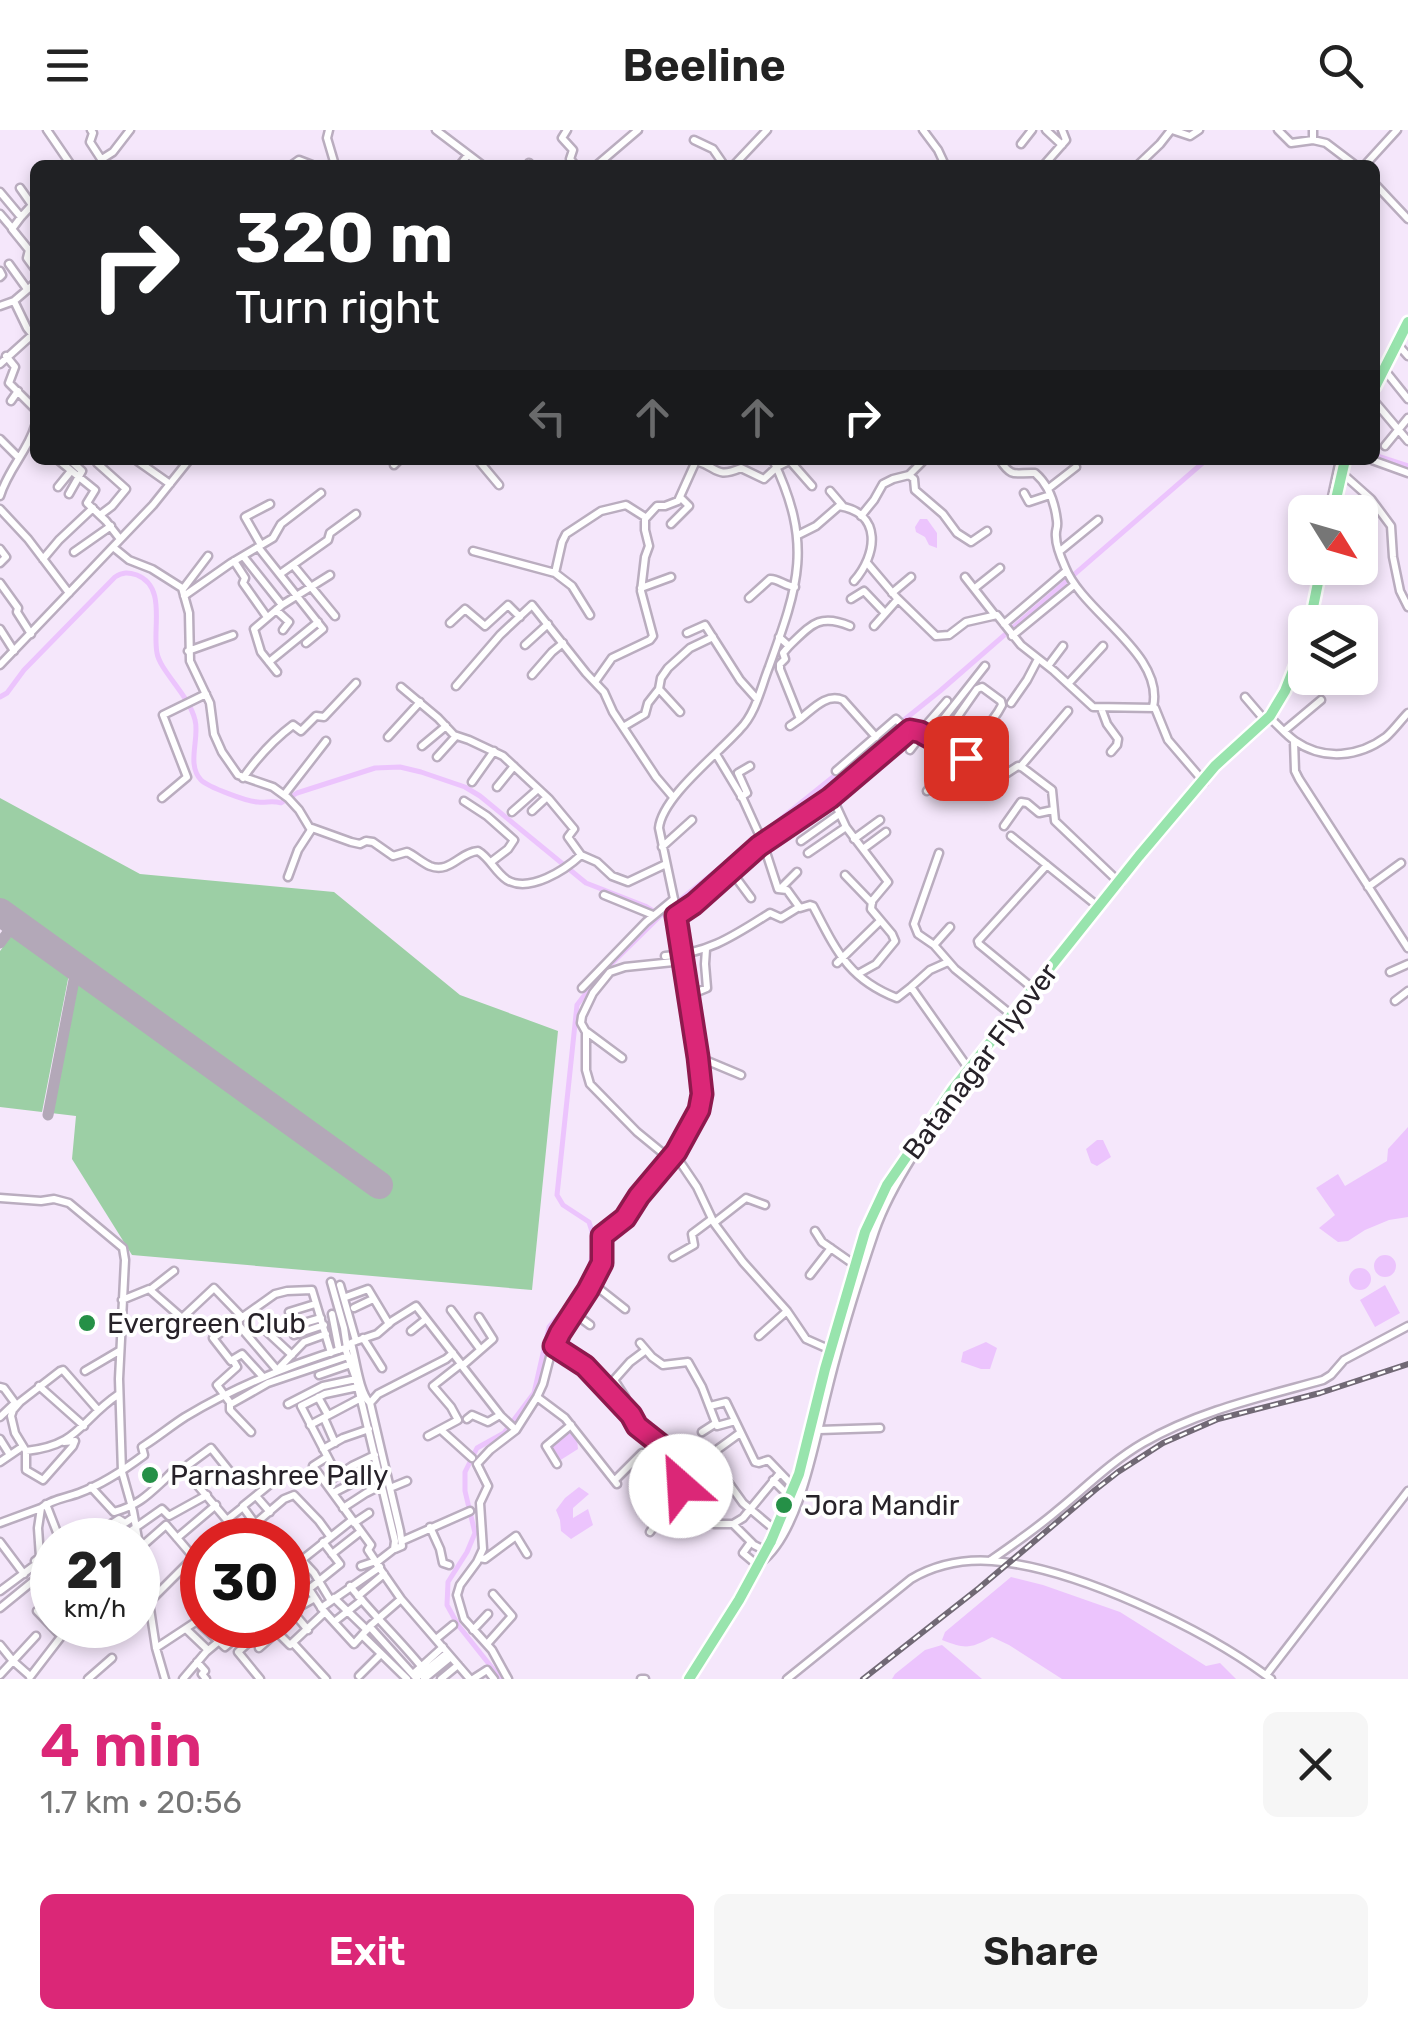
<!DOCTYPE html>
<meta charset="utf-8">
<style>
body{margin:0;font-family:Rubik,sans-serif;background:#f6f6f6;color:#222;height:100vh;display:flex;flex-direction:column;font-size:38px;white-space:nowrap}
*{box-sizing:border-box;margin:0}
p{font-size:32px;color:#767676}
.icon{flex:none;width:55px;height:55px;fill:none;stroke:currentColor;stroke-width:2;stroke-linecap:round;stroke-linejoin:round}
.map{position:relative;height:1549px;overflow:hidden}
.details{display:flex;flex-direction:column;background:#fff;flex:1}
.details>*{flex:none}
.top-card{position:absolute;left:30px;top:30px;width:1350px;height:305px;border-radius:15px;box-shadow:0 5px 15px #0003;background:#202124;color:#fff;overflow:hidden}
.needle{width:65px;rotate:127deg}
.controls{position:absolute;left:1288px;top:365px;display:grid;gap:20px}
.controls a{display:grid;place-items:center;width:90px;height:90px;border-radius:15px;background:#fff;box-shadow:0 5px 15px #0003;font-size:50px}
.speed{position:absolute;left:30px;top:1388px;display:flex;gap:20px;font-size:50px;font-weight:700;text-align:center}
.speed>*{display:grid;place-content:center;width:130px;height:130px;border-radius:50%;background:#fff;box-shadow:0 5px 15px #0003;line-height:1}
.speed small{font-size:25px;font-weight:400}
.speed .limit{border:15px solid #d22;background:#fff;color:#111}
.pin{position:absolute;display:grid;place-items:center;width:85px;height:85px;color:#fff;margin:-42px;border-radius:20px;box-shadow:0 5px 15px #0006}
.me{position:absolute;width:110px;margin:-55px;rotate:334deg;stroke-linejoin:round;filter:drop-shadow(0 0 8px #0008)}
.turn{display:flex;align-items:center;gap:35px;height:210px;padding:0 40px;font-size:45px}
.turn .icon{width:130px;height:130px;stroke-width:2.5}
.turn b{display:block;font-size:70px;line-height:85px}
.lanes{display:flex;align-items:center;height:95px;padding:0 40px;background:#0003;justify-content:center;gap:50px;direction:ltr}
.lanes .off{opacity:.35}
.round{display:grid;place-items:center;flex:none;width:105px;height:105px;border-radius:15px;background:#f6f6f6}
.headline{display:flex;align-items:center;justify-content:space-between;height:170px;padding:0 40px}
h1{font-size:60px;font-weight:600;line-height:75px;color:#db2777}
.cta{display:flex;gap:20px;margin-top:auto;padding:20px 40px}
.cta a{flex:1;height:115px;border-radius:15px;background:#db2777;color:#fff;font-size:40px;font-weight:600;line-height:115px;text-align:center}
.cta a+a{background:#f6f6f6;color:#222}
header{display:flex;justify-content:space-between;align-items:center;height:130px;padding:0 40px;background:#fff;font-size:45px;font-weight:600}
.map>svg:first-child{display:block}
.green{fill:#9ccfa5}
.water{fill:#ecc4fd}
.lines{fill:none;stroke-linecap:round;stroke-linejoin:round}
.canal{stroke:#ecc4fd;stroke-width:5}
.taxiway{stroke:#b3a8b8;stroke-width:11}
.runway{stroke:#b3a8b8;stroke-width:28}
.minor-casing{stroke:#baadbf;stroke-width:11}
.major-casing{stroke:#fff;stroke-width:15}
.minor{stroke:#fff;stroke-width:6}
.major{stroke:#98e4ad;stroke-width:10}
.rail-casing{stroke:#716975;stroke-width:6}
.rail{stroke:#fff;stroke-width:2.5;stroke-dasharray:8;stroke-linecap:butt}
.major-bridge-casing{stroke:#fff;stroke-width:15;stroke-linecap:butt}
.major-bridge{stroke:#98e4ad;stroke-width:10}
.route-casing{stroke:#8e194d;stroke-width:25}
.route{stroke:#db2777;stroke-width:18}
.poi-dot{fill:#259047;stroke:#fff;stroke-width:4}
.labels{text-anchor:middle;stroke-width:8;stroke-linejoin:round;paint-order:stroke}
.street-label{font-size:28px;fill:#272229;stroke:#fff}
.poi-label{font-size:28px;fill:#272229;stroke:#fff;text-anchor:start}
</style>
<header><svg class="icon" aria-label="menu" viewBox="0 0 24 24"><path d="M4 6h16M4 12h16M4 18h16"/></svg>Beeline<svg class="icon" aria-label="search" viewBox="0 0 24 24"><circle cx="10" cy="10" r="6"/><path d="M15 15l6 6"/></svg></header>
<div class="map">
<svg width="1408" height="1549" viewBox="0 0 1408 1549">
<rect width="100%" height="100%" fill="#f5e7fb"/>
<path class="green" d="M0,668l140,76 194,18 126,103 98,36 -26,259 -400,-35 -60,-96 4,-43 -25,-3 27,-132 296,211 10,-15 -384,-273z
M13,804l56,40 -27,138 -42,-5v-156z"/>
<path class="water" d="M920,389h7l10,14v15l-8,-3 -4,-8 -9,-5 -1,-5z
M1408,997v90l-19,3 -24,10 -17,11 -10,1 -19,-14 16,-13 -19,-27 22,-14 7,12 42,-25 1,-12z
M1097,1010h6l8,17 -14,9 -6,-3 -5,-14z
M1374 1136a11 11 0 1 1 22 0a11 11 0 1 1-22 0Z
M1349 1149a11 11 0 1 1 22 0a11 11 0 1 1-22 0Z
M1385,1155l15,28 -25,14 -15,-27z
M986,1212l11,6 -7,21h-9l-20,-7 2,-10z
M568,1298l9,11 1,10 -19,12 -9,-10 -2,-8z
M579,1357l10,7 -16,14v10l15,-9 5,16 -22,14 -10,-8 -1,-11 -4,-10 9,-12z
M1011,1447l32,8 77,27 86,54 14,-3 16,16h-174l-53,-34 -17,-8c-22,12 -27,12 -50,3l3,-8z
M942,1515l40,34h-90l3,-5 30,-24z"/>
<g class="lines">
<path class="canal" d="M1375,325l33,11
M0,567l7,-4 17,-23 91,-93c8,-5 13,-5 22,-2 30,12 15,53 20,78 3,18 32,42 38,67 5,18 -9,44 6,60 7,7 47,22 57,22 9,1 14,-2 23,1l16,-10 78,-25 25,-1 21,5 44,15 15,9 106,87 59,23 13,8
M501,1549l-43,-54 -11,-20 1,-23 19,-30 8,-19 -10,-42v-19l12,-24 27,-15 30,-40 15,-66 32,-36 8,-21 6,-29 -6,-19 -26,-17 -6,-10 20,-190 22,-29 61,-60 280,-225 266,-231"/>
<path class="taxiway" d="M0,813l15,-20
M48,985l26,-135 11,-8"/>
<path class="runway" d="M0,782l379,273"/>
<g class="minor-casing">
<path id="minor" d="M47,0l24,35
M91,0l2,3 -3,9 15,23
M329,0l-2,8 8,27
M436,0l46,35
M567,0l-5,8 11,12 -3,9 5,6
M923,0l15,20 7,15
M1046,0l16,15
M1172,0l18,6 9,-6
M1278,0l13,13 22,-3 13,3 29,22
M694,10l19,9 11,16
M1313,10v-10
M1021,14l11,-14
M102,29l11,-7 17,-22
M292,35l7,-5 13,5
M460,35l8,-10
M528,35l1,-2
M597,35l41,-35
M734,35l33,-35
M1044,35l22,-25 -4,-10
M1138,35l22,-21 11,-14
M1365,35l32,-35
M1375,54l33,35
M20,58l12,17 -11,12
M0,62l21,25 -9,12 17,21 -2,8 8,11
M0,84l12,14
M9,134l18,25
M0,141l2,4 -2,2
M14,171l13,27 8,10
M0,176l14,-5 21,-18
M1400,217l8,9
M6,226l9,11 -6,16 26,26
M0,234l32,-29
M1387,243l21,26
M11,271l7,-10
M1375,272l33,39
M0,309l18,18
M1385,316l23,-28
M58,330l37,30 -8,13 19,18 14,18
M136,330l34,24
M478,330l21,25
M773,330c40,84 26,124 -4,207 -8,20 -13,46 -29,62 -22,25 -78,68 -81,99l15,71 17,103 10,83 -1,17 -4,16 -19,29 -1,9 21,31 17,36 29,39 44,49 19,28 27,12
M1000,330c12,19 16,12 35,13 14,12 20,31 22,48 1,8 -2,8 -1,16 0,9 5,21 9,30 18,46 100,87 88,140
M1372,330l36,13
M790,331l22,25
M97,333l29,26 -14,17 -12,9
M394,335l5,-5
M909,345l5,4 1,11 28,24 14,19 14,9 16,-11
M1344,345l27,24 20,27 2,31 7,34 8,16
M58,357l13,-16
M1049,358l27,-21
M830,361l12,14
M1024,363l5,9 21,-7
M69,364l13,-23 -12,-11
M0,366c8,-27 28,-45 35,-70
M1332,367l8,-37
M0,379l28,30 41,54
M861,386l13,-16 9,-16 10,-5 16,-4 15,-15
M646,388l11,-12h8l13,-5 18,-40c22,6 19,18 45,7l23,11 13,-12 14,-7
M671,394l18,-18 -8,-8
M798,405l18,-9 23,-20c44,7 38,49 15,75
M261,415l-16,-28 25,-13
M113,417l16,13 23,9 30,19 7,25 1,48 20,42 4,31 8,18 16,23 35,12 15,11 11,12 12,20 -13,20 -10,27
M258,417l65,82 -17,14
M0,419l6,8 -6,6
M473,421l82,22
M1060,421l38,-31
M74,422l37,-26
M243,426l39,49
M43,429l16,-19 34,-32
M234,431l11,17 -2,5 24,34
M868,434l28,33 40,39 13,-1 17,-13 31,-7 24,30 33,26 39,36 62,1 13,32 36,42
M293,435l42,51
M280,444l48,-34 2,-7 26,-19
M965,447l29,37
M0,453l18,25 -1,4 14,22
M641,458l30,-11
M975,458l25,-20
M183,459l25,-33
M892,463l19,-16
M184,466l47,-33 42,-25 8,-14 40,-31
M749,468l21,-19c7,-1 15,7 25,8
M851,469l13,-8 20,21
M276,480l13,12 -6,8
M590,485l-18,-29 -17,-13 7,-31 4,-8 35,-23 25,-6 19,12v13l4,16 -4,11 -4,34 12,45 -3,4 -38,18 -17,24
M450,493l15,-14 20,17 23,-21 12,12
M1004,494l62,-53
M874,496l24,-27
M0,499l14,22
M687,503l18,-8 35,55 17,19
M1012,506l62,-51
M779,507l10,9 -6,7 2,6 -5,5v5l20,50 -10,7
M1300,513l5,-18
M525,515l23,-21
M789,516c22,-21 30,-33 61,-20
M188,521l45,-16
M269,532l49,-40
M0,535l153,-160 36,-45
M1048,536l15,-20
M277,542l-16,-20 -7,-23 28,-24 48,-30
M532,545l20,-23 11,-9
M1068,554l35,-38
M456,556l44,-51 32,-30 54,68 18,19 9,20 43,65 17,20
M401,557l37,31 16,17 15,5 34,16 46,43 25,30 -6,8 13,18 16,7 15,14 16,6 38,-18
M659,559l21,23
M1245,567l18,21
M1011,573l16,-23 11,-21
M1101,578l6,16 11,15 -1,6 -6,7
M800,589c13,-10 26,-26 43,-19l33,37
M1271,589c8,7 15,16 24,22 29,20 64,16 91,-4 8,-7 15,-17 22,-24
M623,597l22,-13 3,-11 11,-14 2,-11 7,-10 22,-20 23,-11
M1284,601l37,-31
M920,602l27,-31
M388,607l32,-35
M929,607l56,-71
M1294,611l1,30 4,8 109,169
M939,612l18,-23
M422,616l24,-20
M946,617l16,-21
M910,620l13,-17
M954,622l16,-20
M716,624l27,45 20,44 15,46 9,1 13,18 10,-3 3,1c23,44 35,73 84,92l14,-11 55,78
M437,627l19,-21
M1021,636l47,-55
M836,641l60,-52 13,12
M243,648c14,-20 30,-38 50,-53l8,6 15,-15 8,1 32,-34
M472,652l22,-31
M974,656l14,-17
M497,657l17,-21
M945,657l53,-75 4,-7 -1,-4 -19,-14 -5,2 -21,30 23,20
M927,661l32,-37
M284,665l42,-54
M741,667l6,-4 -9,-20 12,-7
M832,667l14,30 42,55 -16,19 -1,8 21,25 3,7 -19,23 -18,10
M162,668l25,-21 -24,-62 43,-21
M464,671l23,15 27,24 -6,9 -17,13
M532,681l15,-14
M512,682l26,-23
M1004,696l17,-24 6,1 12,10 14,-3
M312,698l39,14 9,2 6,-3 7,1 20,14 14,-4c8,4 16,11 23,14 20,8 30,-14 48,-15 12,7 17,21 29,29 23,13 58,-10 74,-25
M1011,706l84,68
M854,709l26,-19
M801,711l38,-27
M662,717l30,-27
M863,719l23,-17
M808,723l38,-26
M731,741l20,27
M845,745l27,28
M1368,757l33,-24
M780,759l17,-17
M604,765l49,20
M676,786l18,-12 65,-58 71,-48 60,-53 22,-15 88,45h4l14,-9 5,2 29,22 3,31 65,62
M950,797l-16,18 21,24 53,43
M934,815l-16,-11 -4,-10 25,-71
M665,826c43,-2 70,-21 105,-43l11,5 18,-11
M837,833l43,-42
M1390,842l18,-8
M1030,856l-51,-42 -1,-3 69,-76
M911,857l19,-17 18,-8
M582,858l64,-66 28,-23
M690,865l17,-7 -2,-24 1,-15
M1395,871l13,-10
M587,902l35,26
M698,927l43,18
M670,1029l-33,-27 -47,-48 -4,-14v-38l-5,-9 1,-7 11,-23 17,-21 15,-5 58,-6
M0,1068l41,3 13,-2 15,4 54,45 2,12 -6,119 3,93 11,39 12,67 -5,6 5,19 4,-1 7,46 9,31
M714,1093l32,-25 19,7
M815,1101l7,11 30,21
M673,1127l21,-12 -2,-11 20,-15
M810,1145l21,-27
M331,1152l13,46 3,20
M592,1153l33,26
M340,1155l16,56 -5,2c5,17 8,49 19,60l30,128 2,15 -7,3
M151,1159l23,-18
M346,1167l22,-8 21,35
M122,1170l27,-11 33,29 32,-30 28,29
M354,1178l19,-9
M451,1180l29,39
M289,1182l26,-8
M574,1183l16,12
M332,1184l7,36
M479,1187l14,22 -31,27 39,50 15,14
M236,1192l42,49
M290,1197l31,-9
M263,1198l29,27
M411,1201l15,-12
M294,1205l30,-10
M759,1206l28,-25
M363,1208l19,30
M356,1211l21,-7 15,-13 24,-15 46,59
M640,1213l12,14 11,8 25,-3 14,25 15,39 18,-5
M554,1216l31,20 48,50 6,12 22,17 21,27v16l25,21v7l7,8h19l10,-6 37,-45
M232,1230l10,-6 21,23
M233,1230l4,7 -20,18 14,19 37,-21 80,-27
M231,1231l-18,-23 62,-44 12,-3 25,-1 19,63
M280,1237l24,-25 22,-8
M85,1241l34,-20
M319,1245l32,-11
M39,1256l45,40
M0,1257l4,1 11,15 -15,14
M318,1267l10,18
M537,1267l28,21 52,66
M619,1272l6,-5 -11,-17 16,-18 16,-12
M230,1273v7l21,22
M370,1273l8,-9 68,-35 7,-6
M288,1274l35,-18 33,-7
M710,1276l16,-4 29,60 4,1 9,-3 24,25
M324,1288l11,25
M467,1289l5,-4 16,7 12,-7
M310,1295l51,-27
M441,1300l31,28
M819,1300l61,-2
M702,1302l14,-9
M428,1306l30,-16 -7,-13 -18,-21 28,-22
M0,1309l10,16
M64,1312l11,-1 -2,5 -30,34 -17,-10v-19l-11,-18 -4,-17 2,-6 7,-8 40,-31 3,-1 35,40
M323,1319l20,-11 26,-9
M718,1319l22,-16
M26,1321c54,-6 53,-30 93,-57
M327,1327l-14,9 58,79 -3,5 8,12
M710,1327l33,46 26,22 5,1
M0,1332l19,-13
M557,1334l-11,-18 25,-21
M184,1338l27,-20 20,25
M337,1345l-36,-69 24,-12 33,-7
M615,1350l27,-27 8,7 14,-11
M773,1350l15,15
M326,1353l26,-17 23,-11
M91,1357l23,25c22,-6 32,-15 48,-30 8,-7 9,-12 20,-15l61,72 17,-12
M390,1358l17,-7
M333,1363l45,-23
M256,1366l14,16
M46,1374l14,36
M243,1376l26,-21
M41,1378l-3,20 2,29 -5,4 8,2 9,15
M343,1378l23,-15 16,-8
M228,1389l15,-12 24,33
M0,1393l41,-15c11,-9 25,-10 38,-15 24,-9 45,-23 65,-38l-2,-8 3,-2c14,-9 26,-19 40,-28 50,-30 104,-52 160,-69l11,31 39,162 -1,8 -18,14 25,36 69,80
M256,1393l28,-24 10,-4 25,26 11,15
M354,1393l15,-10
M733,1394l21,21 8,4
M430,1397l10,22 3,14 6,2
M650,1402l31,-46
M177,1408l39,-33
M95,1410l10,-12 14,-9 6,4 9,-6
M118,1410l44,-31 7,7 38,-21
M204,1410l26,-18
M402,1411l68,-30
M0,1412l24,32
M751,1412l-8,11 13,11
M141,1417l25,-22 36,42
M332,1424l28,-22
M479,1428l6,1 31,-23 11,18
M302,1430l12,13 17,28
M991,1430c23,-16 46,-32 67,-50 28,-23 54,-49 85,-67 55,-32 119,-46 180,-63l8,-5 13,-15 64,-34
M761,1432c39,-30 54,-122 66,-169 13,-54 30,-109 48,-162 9,-26 23,-51 38,-75
M361,1436l15,-5
M288,1440l16,22
M288,1441l64,-51
M350,1456c24,30 51,55 75,85
M309,1459l31,-25 -17,-22
M0,1461l39,-29 -4,-1 17,-6
M288,1463l2,-2 7,7 12,-9 13,20 32,35 17,-19 30,-26
M358,1466l26,-22
M334,1468l33,32
M149,1472l45,-45
M288,1476l20,24
M0,1478l43,-35h4
M321,1478l59,-41
M37,1481l24,25
M292,1481l23,-13
M334,1492l28,-22
M220,1495h5
M232,1495l10,8
M270,1495l20,20 35,-33
M370,1497l47,52
M186,1499l22,21
M473,1500l15,-16
M362,1505l45,44
M436,1509l17,-14
M293,1513l33,36
M487,1514l25,-28 -19,-22
M0,1515l13,16 17,15
M156,1518l41,-27 28,26 26,-22
M259,1518l26,-23
M197,1532l8,9 -3,3 4,5
M413,1544l30,-27
M0,1545l36,-39
M1266,1545l142,-184
M359,1546l22,-22
M30,1547l40,-52
M416,1548l31,-25
M88,1549l24,-21
M183,1549l23,-27 12,-10
M260,1549l-22,-27 30,-27
M424,1549l27,-22
M441,1549l17,-14
M473,1549l14,-9 7,9
M508,1549l-16,-29 -28,-31 -7,-24 3,-10 17,-23 6,-13 -3,-46 8,-17 -11,-22 13,-14 26,-20 21,-33 6,-13 8,-31 9,-20 29,-42 13,-28v-27l23,-18 14,-22 36,-44
M641,1549h4
M787,1549l124,-100c24,-14 52,-20 81,-18 82,6 213,68 279,118"/>
</g>
<g class="major-casing">
<path id="major" d="M1375,257l33,-65
M1310,492l11,-54
M689,1549l50,-79 32,-59"/>
</g>
<use href="#minor" class="minor"/>
<use href="#major" class="major"/>
<g class="rail-casing">
<path id="rail" d="M863,1549l116,-91 116,-98 23,-18 45,-29 55,-24 102,-26 88,-29"/>
</g>
<use href="#rail" class="rail"/>
<g class="major-bridge-casing">
<path id="major-bridge" d="M1333,382l12,-52
M771,1411l28,-67 26,-105 40,-137 22,-47 66,-96 186,-233 76,-90 55,-50 15,-25 20,-51"/>
</g>
<use href="#major-bridge" class="major-bridge"/>
</g>
<g class="lines">
<g class="route-casing">
<path id="route" d="M681,1356l1,-14 -21,-27 -24,-19 -6,-11 -46,-49 -31,-20 6,-13 28,-43 14,-27v-27l23,-18 14,-22 37,-44 23,-42 3,-16 -4,-37 -22,-141 18,-12 65,-58 71,-48 80,-68 10,2 46,26"/>
</g>
<use href="#route" class="route"/>
</g>
<g class="poi-dot">
<circle cx="87" cy="1193" r="10"/>
<circle cx="150" cy="1345" r="10"/>
<circle cx="784" cy="1375" r="10"/>
</g>
<g class="labels">
<g class="street-label">
<text transform="translate(980 931) rotate(-53)" y="10">Batanagar Flyover</text>
</g>
<g class="poi-label">
<text x="107" y="1203">Evergreen Club</text>
<text x="170" y="1355">Parnashree Pally</text>
<text x="804" y="1385">Jora Mandir</text>
</g>
</g>
</svg>
<div class="controls">
<a><svg class="needle" viewBox="-14 -14 28 28"><path d="M0-13l5 13h-10z" fill="#e53935"/><path d="M0 13l5-13h-10z" fill="#767676"/></svg></a>
<a><svg class="icon" aria-label="layers" viewBox="0 0 24 24"><path d="M12 4l9 5-9 5-9-5zM3 14l9 5 9-5"/></svg></a>
</div>
<div class="speed"><div>21<small>km/h</small></div><div class="limit">30</div></div>
<div class="pin" style="left:966px;top:628px;background:#d93025"><svg class="icon" aria-label="arrive" viewBox="0 0 24 24"><path d="M6 21V4h12l-3 4 3 4H6"/></svg></div>
<svg class="me" style="left:681px;top:1356px" viewBox="-20 -20 40 40"><circle r="19" fill="#fff"/><path d="M0-13L10 11 0 6-10 11z" fill="#db2777"/></svg>
<div class="top-card">
<div class="turn"><svg class="icon" aria-label="right" viewBox="0 0 24 24"><path d="M7 20v-9h11M14 6l5 5-5 5"/></svg><div><b>320 m</b>Turn right</div></div>
<div class="lanes"><svg class="icon off" aria-label="left" viewBox="0 0 24 24"><path d="M17 20v-9H6M10 6l-5 5 5 5"/></svg><svg class="icon off" aria-label="ahead" viewBox="0 0 24 24"><path d="M12 20V5M6 11l6-6 6 6"/></svg><svg class="icon off" aria-label="ahead" viewBox="0 0 24 24"><path d="M12 20V5M6 11l6-6 6 6"/></svg><svg class="icon" aria-label="right" viewBox="0 0 24 24"><path d="M7 20v-9h11M14 6l5 5-5 5"/></svg></div>
</div>
</div>
<section class="details">
<div class="headline"><div><h1>4 min</h1><p>1.7 km · 20:56</p></div><a class="round"><svg class="icon" aria-label="close" viewBox="0 0 24 24"><path d="M6 6l12 12M18 6L6 18"/></svg></a></div>
<div class="cta"><a>Exit</a><a>Share</a></div>
</section>
